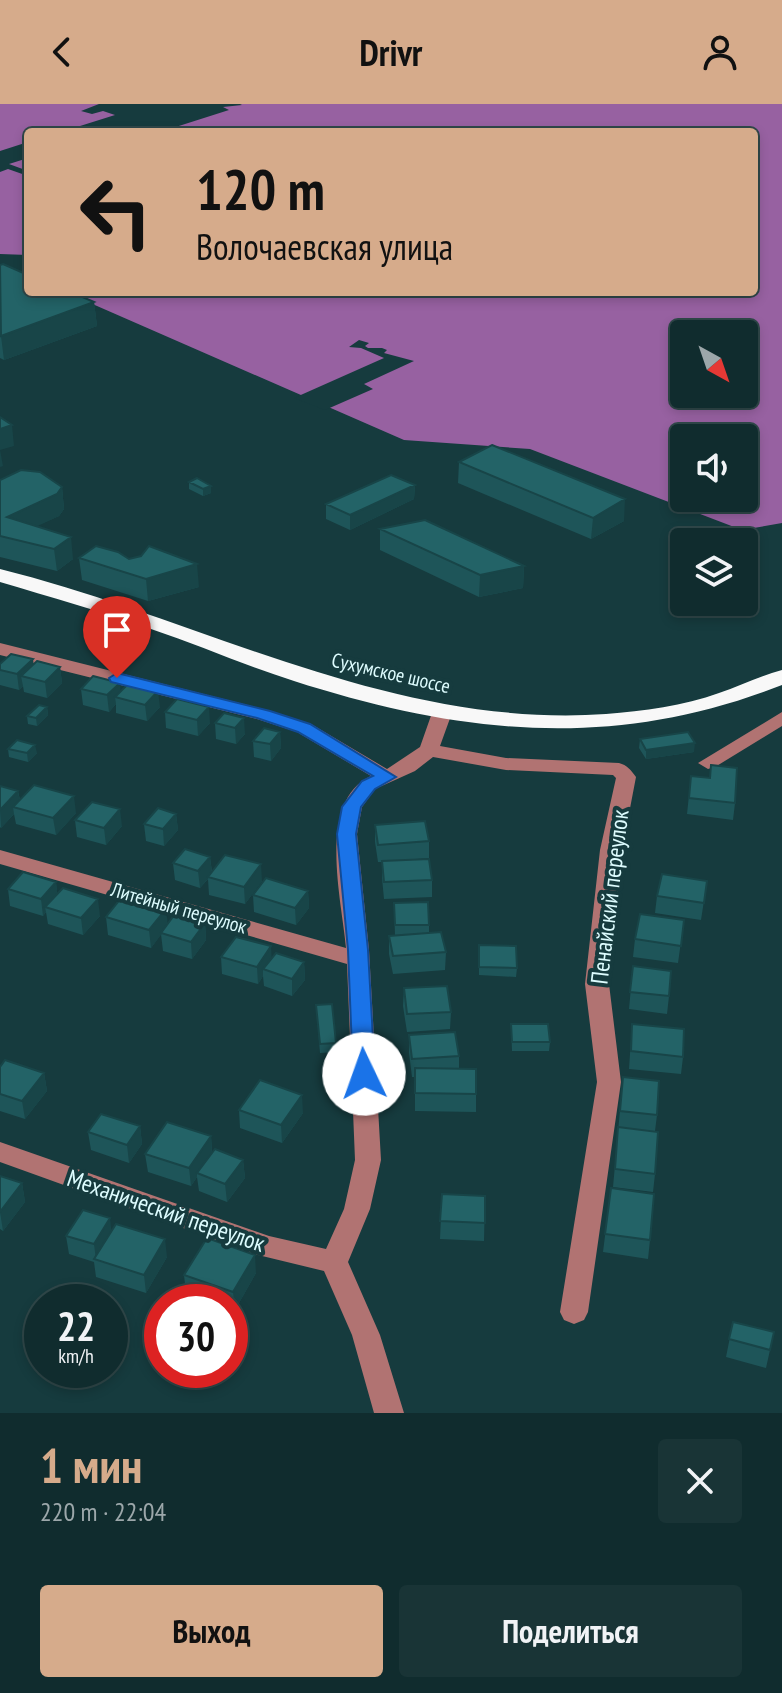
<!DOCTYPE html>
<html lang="ru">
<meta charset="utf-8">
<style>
body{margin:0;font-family:"PT Sans Narrow",sans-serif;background:#193436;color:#f1f3f6;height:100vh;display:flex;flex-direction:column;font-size:30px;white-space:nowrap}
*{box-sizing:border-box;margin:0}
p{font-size:26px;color:#9ca7aa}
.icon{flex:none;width:44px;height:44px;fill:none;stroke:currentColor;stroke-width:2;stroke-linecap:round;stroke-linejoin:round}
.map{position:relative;height:1309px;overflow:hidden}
.drawer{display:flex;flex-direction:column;background:#102c2e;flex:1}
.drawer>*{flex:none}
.guide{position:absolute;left:24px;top:24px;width:734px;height:168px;border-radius:8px;box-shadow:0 4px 12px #0003,0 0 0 2px #30484a;background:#d6ab8b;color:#111;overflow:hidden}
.needle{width:52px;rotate:140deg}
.buttons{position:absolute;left:670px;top:216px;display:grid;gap:16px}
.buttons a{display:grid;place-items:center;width:88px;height:88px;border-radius:8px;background:#102c2e;box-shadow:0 4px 12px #0003,0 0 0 2px #30484a;font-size:40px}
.speed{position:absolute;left:24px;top:1180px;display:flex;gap:16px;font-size:40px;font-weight:700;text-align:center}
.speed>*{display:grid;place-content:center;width:104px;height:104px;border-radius:50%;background:#102c2e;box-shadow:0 4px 12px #0003,0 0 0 2px #30484a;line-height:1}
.speed small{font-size:20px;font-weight:400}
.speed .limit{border:12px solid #d22;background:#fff;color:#111}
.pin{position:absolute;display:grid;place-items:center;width:68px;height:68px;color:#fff;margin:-82px -34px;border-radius:50% 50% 50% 0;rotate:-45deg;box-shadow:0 0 8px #0007}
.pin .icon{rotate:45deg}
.me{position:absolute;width:88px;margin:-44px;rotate:357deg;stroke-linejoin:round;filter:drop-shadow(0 0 6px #0008)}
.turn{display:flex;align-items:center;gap:28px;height:168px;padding:0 40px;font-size:36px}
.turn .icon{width:104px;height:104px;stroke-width:2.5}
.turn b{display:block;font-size:56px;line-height:68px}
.round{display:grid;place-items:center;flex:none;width:84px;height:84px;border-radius:8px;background:#193436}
.summary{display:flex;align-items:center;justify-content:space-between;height:136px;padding:0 40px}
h1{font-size:48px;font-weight:600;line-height:60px;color:#d6ab8b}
.primary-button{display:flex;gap:16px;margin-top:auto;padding:16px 40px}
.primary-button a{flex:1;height:92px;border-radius:8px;background:#d6ab8b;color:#111;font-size:32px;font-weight:600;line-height:92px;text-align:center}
.primary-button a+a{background:#193436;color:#f1f3f6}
header{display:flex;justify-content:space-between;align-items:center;height:104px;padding:0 40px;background:#d6ab8b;color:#111;font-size:36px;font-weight:600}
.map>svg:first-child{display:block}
.water{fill:#9761a1;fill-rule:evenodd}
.pier{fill:#163b3e}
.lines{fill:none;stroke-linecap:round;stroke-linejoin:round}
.minor{fill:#b17372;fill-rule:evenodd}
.highway{fill:#f8f8f8;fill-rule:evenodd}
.wall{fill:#1e5559}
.shaded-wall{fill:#184548}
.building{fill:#236367;stroke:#184548;stroke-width:2}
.route{fill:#1a73e8;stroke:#114b97;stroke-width:2}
.labels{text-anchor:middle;stroke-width:8;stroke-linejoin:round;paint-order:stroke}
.street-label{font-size:20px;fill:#ddfcfe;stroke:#163b3e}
.near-street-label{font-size:24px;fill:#ddfcfe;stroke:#163b3e}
</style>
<header><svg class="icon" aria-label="back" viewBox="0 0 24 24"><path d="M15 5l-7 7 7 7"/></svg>Drivr<svg class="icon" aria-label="person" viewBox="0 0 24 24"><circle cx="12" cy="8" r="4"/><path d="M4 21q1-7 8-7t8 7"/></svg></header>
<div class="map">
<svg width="782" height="1309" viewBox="0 0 782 1309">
<rect width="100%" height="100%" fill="#163b3e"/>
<path class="water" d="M0,0h782v419l-40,7 -212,-81 -126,-9 -339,-148h689v-160h-726v123l-28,-1zM684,230h60v60h-60zM684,334h60v60h-60z"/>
<path class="pier" d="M99,0h141l2,1 -19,2 6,3 -69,22 -16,-1v-4l-34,5h-49l54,-17 -12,-4 -11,3 -11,-3z
M28,38v16l-19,6 19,7v5l-20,-7 -8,3v-21z
M359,236l10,3 -4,3 3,2h14l5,2 -3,3 30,8 -50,23 9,5 -48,21 -31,-12 90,-40 -23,-10 -12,-1z"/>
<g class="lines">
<path class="minor" d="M0,539l271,68 40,13 76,45 33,-22 13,-37 10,-6 10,6 -13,36 66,12 113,5c8,2 12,7 17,14l-14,73 -13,134 12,98 -33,230 -4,8 -10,4 -10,-4 -4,-8 37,-230 -12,-98 15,-134 16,-72 -3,-3 -107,-5 -73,-13 -18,14 -40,18 -13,18 -5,27 12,116 12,210 -11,49 -22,53 32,73 24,78h-30l-22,-78 -28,-64 -66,-16 -258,-93v-20l269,94 57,13 18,-40 11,-49 -8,-196 -347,-100v-14l346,98c-4,-48 -30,-147 25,-172l-74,-44 -40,-13 -257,-64z
M782,608v14l-67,41 -7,2 -10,-6z"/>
<path class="highway" d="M0,465c202,50 391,160 606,145 37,-3 78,-8 113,-21 21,-7 41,-17 63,-23v15c-168,66 -319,50 -488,-4 -48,-15 -95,-36 -143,-52 -50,-18 -101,-32 -151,-47z"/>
</g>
<path class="wall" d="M0,161l94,37 3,24 -93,34 -4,-2z
M459,358l165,59 -33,18 -133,-56z
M0,376l62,7 2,22 -5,7 -23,10 37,33 -16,12 -57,-14z
M189,378l22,11 -8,3 -14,-7z
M415,381l-1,14 -64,31 -24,-11v-15z
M380,425l144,37 -1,22 -44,9 -99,-47z
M79,454l50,1 70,28 -51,14 -66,-21z
M0,560h34l26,3 2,16 -15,15 -23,-6 -1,-6 -4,4 -19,-5z
M120,579v8l40,16 -13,14 -31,-8v-9l-7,8 -26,-7 -2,-16z
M47,603l1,8 -11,11 -9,-2 -1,-8z
M165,608l45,11 -12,13 -32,-8z
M224,609l21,21 -9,10 -20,-5 -1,-16z
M280,628l1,16 -10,13 -17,-4 -1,-16z
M640,635l54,13 -48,7 -7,-11z
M8,645l29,4 -9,9 -19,-5z
M691,672l44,27 -2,17 -46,-6z
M0,682l18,5 2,9 56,13 -20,22 -40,-11 -2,-10 -13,14 -1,-1z
M176,710l2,16 -14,16 -18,-5 -2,-17z
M75,716l47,6 -16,19 -29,-8z
M375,721l54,16v17l-25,2 28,20v17l-48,2 -2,-21v-16h-4l-3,-20z
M210,753l2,15 50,9 -17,23 -36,-9 -1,-16 -8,9 -25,-8 -2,-17z
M707,777l-6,39 -46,-7 2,-17z
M56,778l1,12 43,22 -17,19 -35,-11 -2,-12 -3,4 -33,-10 -2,-17z
M308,787l1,17 -13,17 -42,-13 -1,-17z
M394,799l35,22v8l17,19 -1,18 -52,4 -4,-20v-18h6z
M106,813l61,8 38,-2 1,17 -14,19 -29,-8 -2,-17 -10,14 -43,-13z
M684,816l-6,43 -45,-6 2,-18z
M479,841l38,23 -1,9 -37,-2z
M221,853l51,1 32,4 1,18 -13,16 -28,-10 -1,-10 -5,8 -36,-10z
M633,862l36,30 -2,18 -38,-5z
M404,884l47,24 -1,17 -43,3 -4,-26z
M316,901l20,38v9l-16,1z
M511,920l39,18 -1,9h-37z
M632,920l51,33 -2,17 -52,-5z
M409,931l50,21v13l17,25v18l-61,-1v-34h-3l-3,-24z
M0,963l44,6 3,18 -22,28 -25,-8z
M623,973l34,38 -2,16v43l-2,18 -40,-5z
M239,1006l64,3 -21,30 -42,-15z
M140,1022l2,18 -13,19 -38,-13 -3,-18z
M211,1032l1,17 31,7 2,18 -18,24 -28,-11 -2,-14 -6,9 -43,-14 -3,-18z
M0,1072l22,7 3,19 -22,29 -3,-2z
M611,1084l39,52 -2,19 -45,-7z
M442,1090l43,2 -1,45 -44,-2z
M111,1126l56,27 -21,36 -50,-16 -2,-15 -25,-8 -3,-18z
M256,1169l-21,37 -5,-2v-6h-18l-26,-9 -2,-18z
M733,1218l41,10 -8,36 -40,-11z"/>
<path class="shaded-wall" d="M94,198l3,24 -93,34 -3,-24z
M12,321l2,21 -14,4 3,16 -3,1v-38z
M415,381l-1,14 -64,31v-15z
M211,382v7l-8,3v-7z
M62,383l2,22 -5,7 -49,23 -3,-22z
M625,395l-1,22 -33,18 2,-21z
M71,433l2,22 -16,12 -3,-22z
M197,460l2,23 -51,14 -2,-22z
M524,462l-1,22 -44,9 1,-22z
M33,555l2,16 -14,1 2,10 -4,4 -2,-16z
M60,563l2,16 -15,15 -2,-16z
M120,579l1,16 -6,-2 1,7 -7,8 -2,-17z
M158,587l2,16 -13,14 -2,-16z
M47,603l1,8 -11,11 -1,-8z
M209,603l1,16 -12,13 -1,-16z
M244,614l1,16 -9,10 -1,-16z
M280,628l1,16 -10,13 -1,-17z
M695,639l-1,9 -48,7v-9z
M35,641l2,8 -9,9 -1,-9z
M18,687l3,17 -8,-1 1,7 -13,14 -1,-18z
M74,692l2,17 -20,22 -3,-17z
M120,705l2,17 -16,19 -2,-17z
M176,710l2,16 -14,16 -1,-17z
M210,753l2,17 -12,14 -2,-17z
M261,760l1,17 -17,23 -1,-17z
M56,778l2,17 -13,8 1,5 -3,4 -2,-17z
M308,787l1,17 -13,17 -1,-17z
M98,795l2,17 -17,19 -2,-17z
M166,805l2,17 -17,22 -2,-18z
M205,819l1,17 -14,19 -1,-17z
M271,842l1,18 -9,5v7l-5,8 -1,-17z
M304,858l1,18 -13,16v-17z
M44,969l3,18 -22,28 -3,-18z
M302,991l1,18 -21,30 -1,-18z
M140,1022l2,18 -13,19 -2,-18z
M211,1032l1,18 -15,19v4l-6,9 -2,-18z
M243,1056l2,18 -18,24 -2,-18z
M22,1079l3,19 -22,29 -3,-19z
M110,1114l2,18 -16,24 -2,-16z
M165,1135l2,18 -21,36 -2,-18z
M255,1151l1,18 -21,37 -2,-18z"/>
<path class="building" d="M3,160l25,11v17h43l23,10 -93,34 -1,-71z
M0,313l12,8 -12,4z
M492,341l133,54 -32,19 -134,-56z
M21,366l19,2 22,15 -5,7 -50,23 64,20 -17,12 -54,-13v-56z
M391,371l24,10 -65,30 -24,-11z
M197,374l14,8 -8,3 -14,-7z
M425,416l99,46 -44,9 -100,-46z
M96,442l22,6 11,7 12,-3 8,-10 48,18 -51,15 -67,-21z
M11,550l22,5 -16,15 -17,-4v-6z
M37,557l23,6 -15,15 -24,-6z
M93,572l27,7 -13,12 -26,-6z
M128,580l30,7 -13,14 -30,-8z
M177,595l32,8 -12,13 -32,-8z
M39,601l8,2 -11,11 -9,-2z
M224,609l20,5 -9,10 -20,-5z
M264,624l16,4 -10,12 -17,-3z
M688,628l7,11 -49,7 -6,-11z
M17,636l18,5 -8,8 -19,-4z
M711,661l26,3 -2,35 -46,-5 2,-22 19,2z
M34,681l40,11 -21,22 -40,-11z
M0,682l18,5 -18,19z
M92,698l28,7 -16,19 -29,-8z
M158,704l18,6 -13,15 -19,-5z
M425,717l4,20 -51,4 -3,-20z
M185,745l25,8 -12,14 -25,-8z
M225,751l36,9 -17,23 -36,-10z
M429,755l3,21 -48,2 -2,-21z
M23,768l33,10 -15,17 -33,-10z
M662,770l45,7 -3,22 -47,-7z
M266,774l42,13 -13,17 -42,-13z
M63,784l35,11 -17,19 -36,-11z
M122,793l44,12 -17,21 -43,-13z
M428,798l1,23h-34l-1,-22z
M175,810l30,9 -14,19 -30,-9z
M640,810l44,6 -3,26 -46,-7z
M441,828l5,20 -53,4 -4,-20z
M236,833l35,9 -14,21 -36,-10z
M479,841l37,1 1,22 -38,-1z
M276,849l28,9 -12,17 -29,-10z
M633,862l38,5 -2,25 -39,-4z
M447,882l4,26 -44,2 -3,-26z
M332,900l4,39 -16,1 -4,-39z
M511,920h37l2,18h-38z
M632,920l52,5 -1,28 -52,-6z
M455,928l4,24 -47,3 -3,-24z
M5,956l39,13 -22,28 -22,-7v-27z
M415,964l61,1v25l-61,-1z
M623,973l36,4 -2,34 -37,-4z
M260,976l42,15 -21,30 -42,-15z
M101,1010l39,12 -13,19 -39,-13z
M167,1018l44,14 -22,32 -44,-14z
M618,1023l40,5 -3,42 -40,-5z
M215,1045l28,11 -18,24 -28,-11z
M0,1072l22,7 -22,29z
M611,1084l43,6 -4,46 -45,-6z
M442,1090l43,2v27l-45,-2z
M83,1106l27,8 -16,26 -28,-8z
M116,1120l49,15 -21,36 -50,-16z
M207,1134l48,17 -22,37 -49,-17z
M733,1218l41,10 -4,18 -41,-11z"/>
<path class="route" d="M117,569l153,38 40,13 86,53 -21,12 -14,18 -5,27 12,116 7,124 -3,6h-16l-3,-6 -5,-124 -11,-116 5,-27 20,-26 11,-5 -75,-44 -41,-14 -146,-36 -2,-4z"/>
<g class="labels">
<g class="street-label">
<text transform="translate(391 569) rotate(13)" y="7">Сухумское шоссе</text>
<text transform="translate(179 804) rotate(16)" y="7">Литейный переулок</text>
</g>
<g class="near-street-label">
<text transform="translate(610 793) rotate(-83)" y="8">Пенайский переулок</text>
<text transform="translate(166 1107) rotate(19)" y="8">Механический переулок</text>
</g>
</g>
</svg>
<div class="buttons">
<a><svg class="needle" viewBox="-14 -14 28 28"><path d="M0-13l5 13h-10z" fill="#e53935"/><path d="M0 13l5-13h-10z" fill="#9ca7aa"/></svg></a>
<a><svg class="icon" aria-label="sound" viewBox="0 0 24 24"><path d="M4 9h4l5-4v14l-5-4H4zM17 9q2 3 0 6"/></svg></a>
<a><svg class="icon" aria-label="layers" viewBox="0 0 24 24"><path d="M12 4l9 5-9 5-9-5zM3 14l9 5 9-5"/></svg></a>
</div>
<div class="speed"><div>22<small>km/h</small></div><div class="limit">30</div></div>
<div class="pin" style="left:117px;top:574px;background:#d93025"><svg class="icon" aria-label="arrive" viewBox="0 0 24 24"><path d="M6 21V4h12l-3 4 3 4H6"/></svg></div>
<svg class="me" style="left:364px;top:970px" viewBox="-20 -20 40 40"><circle r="19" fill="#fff"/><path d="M0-13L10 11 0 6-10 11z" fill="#1a73e8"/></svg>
<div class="guide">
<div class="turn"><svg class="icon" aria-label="left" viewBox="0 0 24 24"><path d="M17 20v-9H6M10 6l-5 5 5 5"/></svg><div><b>120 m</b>Волочаевская улица</div></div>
</div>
</div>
<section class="drawer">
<div class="summary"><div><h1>1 мин</h1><p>220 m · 22:04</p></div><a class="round"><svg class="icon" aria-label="close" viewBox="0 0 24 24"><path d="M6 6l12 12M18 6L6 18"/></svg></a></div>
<div class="primary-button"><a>Выход</a><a>Поделиться</a></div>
</section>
